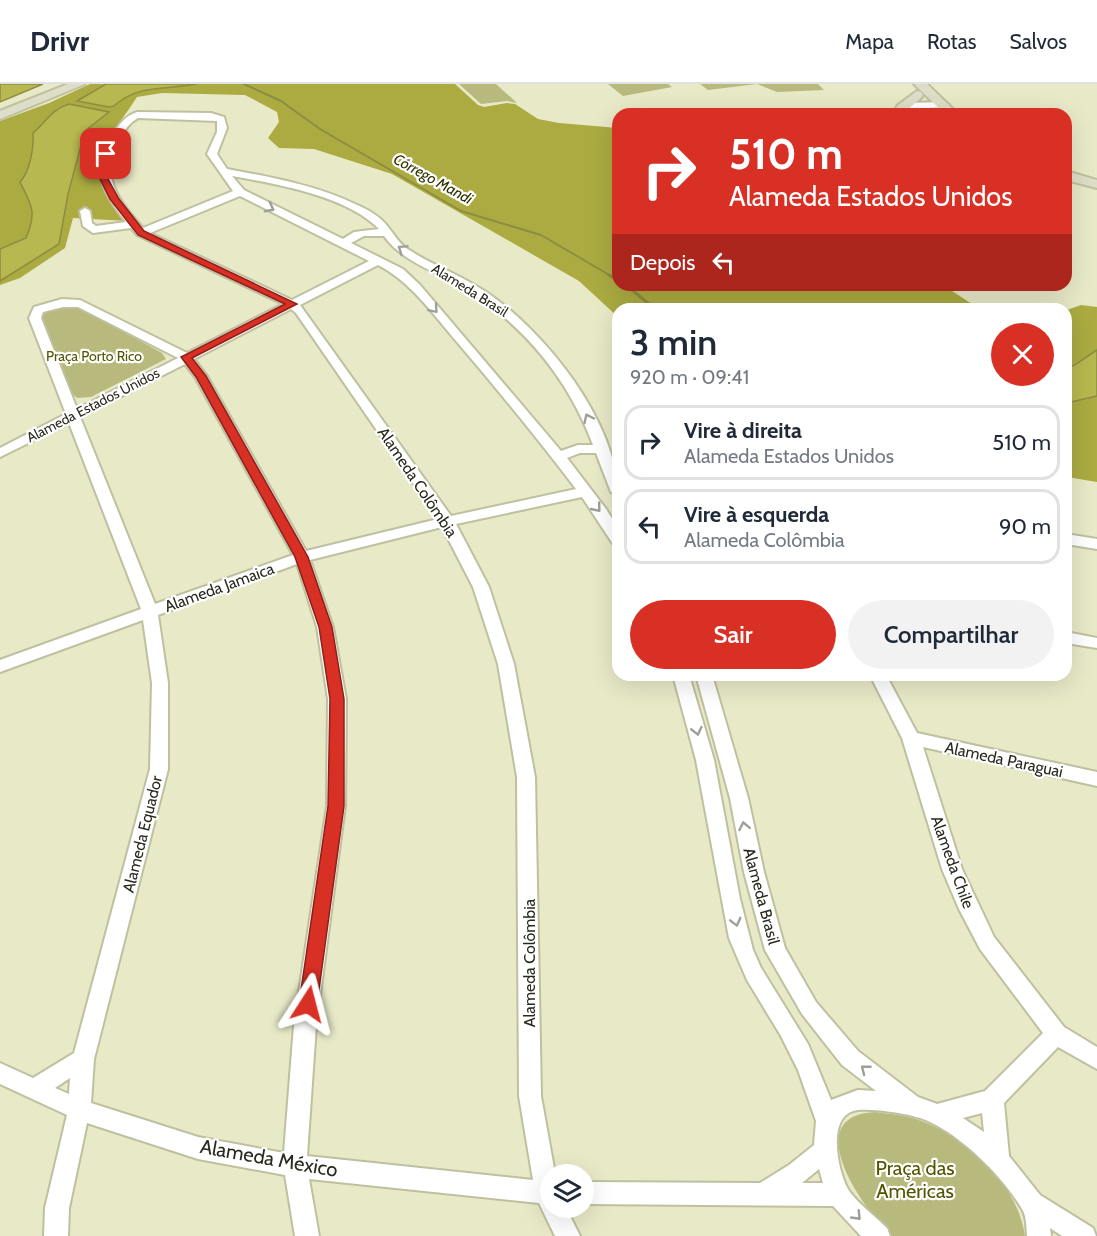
<!DOCTYPE html>
<html lang="pt">
<meta charset="utf-8">
<style>
body{margin:0;font-family:Cabin,sans-serif;background:#f2f2f3;color:#1f2937;height:100vh;display:flex;flex-direction:column;font-size:22px;white-space:nowrap}
*{box-sizing:border-box;margin:0}
p{font-size:20px;color:#747a83}
.icon{flex:none;width:33px;height:33px;fill:none;stroke:currentColor;stroke-width:2;stroke-linecap:round;stroke-linejoin:round}
.map{position:relative;flex:1;overflow:hidden}
.panel{position:absolute;left:612px;top:219px;width:460px;height:378px;display:flex;flex-direction:column;background:#fff;border-radius:18px;box-shadow:0 6px 24px #0002}
.panel>*{flex:none}
.guide{position:absolute;left:612px;top:24px;width:460px;height:183px;border-radius:18px;box-shadow:0 6px 24px #0002;background:#d93025;color:#fff;overflow:hidden}
.fabs{position:absolute;left:540px;top:1080px;display:grid;gap:12px}
.fabs a{display:grid;place-items:center;width:54px;height:54px;border-radius:50%;background:#fff;box-shadow:0 6px 24px #0002;font-size:30px}
.pin{position:absolute;display:grid;place-items:center;width:51px;height:51px;color:#fff;margin:-26px;border-radius:12px;box-shadow:0 3px 9px #0006}
.me{position:absolute;width:66px;margin:-33px;rotate:9deg;stroke-linejoin:round;filter:drop-shadow(0 0 4px #0008)}
.turn{display:flex;align-items:center;gap:21px;height:126px;padding:0 18px;font-size:27px}
.turn .icon{width:78px;height:78px;stroke-width:2.5}
.turn b{display:block;font-size:42px;line-height:51px}
.then{display:flex;align-items:center;height:57px;padding:0 18px;background:#0003;gap:12px;font-size:22px}
.round{display:grid;place-items:center;flex:none;width:63px;height:63px;border-radius:32px;background:#f2f2f3}
.summary{display:flex;align-items:center;justify-content:space-between;height:102px;padding:0 18px}
h1{font-size:36px;font-weight:600;line-height:45px}
.primary-button{display:flex;gap:12px;margin-top:auto;padding:12px 18px}
.primary-button a{flex:1;height:69px;border-radius:36px;background:#d93025;color:#fff;font-size:24px;font-weight:600;line-height:69px;text-align:center}
.primary-button a+a{background:#f2f2f3;color:#1f2937}
ul{padding:0;list-style:none}
li{display:flex;align-items:center;gap:18px;height:75px;margin:0 12px 9px;padding:0 6px;border:3px solid #e0e1e3;border-radius:18px}
li div{flex:1}
li b{display:block;font-size:22px}
li em{font-style:normal}
header{display:flex;align-items:center;gap:36px;box-sizing:border-box;height:84px;padding:0 30px;background:#fff;border-bottom:2px solid #e0e1e3}
header strong{font-size:28px}
nav{display:flex;gap:33px;margin-inline-start:auto;font-size:21px}
.map>svg:first-child{display:block}
.green{fill:#b8b97c}
.forest{fill:#abab42}
.water{fill:#b7b84f;stroke:#8c8d40;stroke-width:1.5}
.lines{fill:none;stroke-linecap:round;stroke-linejoin:round}
.stream-far1{stroke:#8c8d40;stroke-width:2}
.stream{stroke:#8c8d40;stroke-width:3}
.street-casing{stroke:#bfc09f;stroke-width:4}
.secondary-casing{stroke:#bfc09f;stroke-width:4}
.street{fill:#fff;fill-rule:evenodd}
.secondary{fill:#dedec8;fill-rule:evenodd}
.oneway{stroke:#9f9f99}
.route{fill:#d93025;stroke:#8d1f18;stroke-width:1.5}
.labels{text-anchor:middle;stroke-width:4.5;stroke-linejoin:round;paint-order:stroke}
.far-street-label{font-size:14px;fill:#29291d;stroke:#fff}
.far-park-label{font-size:14px;fill:#555501;stroke:#fff}
.far-water-label{font-size:15px;font-style:italic;fill:#303002;stroke:#fff}
.street-label{font-size:16px;fill:#29291d;stroke:#fff}
.near-street-label{font-size:20px;fill:#29291d;stroke:#fff}
.near-park-label{font-size:20px;fill:#555501;stroke:#fff}
</style>
<header>
<strong>Drivr</strong>
<nav><a>Mapa</a><a>Rotas</a><a>Salvos</a></nav>
</header>
<div class="map">
<svg width="1097" height="1152" viewBox="0 0 1097 1152">
<rect width="100%" height="100%" fill="#e7e9c7"/>
<path class="green" d="M459,0h37l21,19 -10,-2 -26,3z
M608,0h60l4,3 -49,9z
M700,0h118l6,6 -47,2 -20,-8 -49,6z
M65,220l10,1 87,48 4,6 -75,38 -14,1 -7,-6 -31,-76z
M875,1028c14,2 28,3 41,7 50,17 101,63 109,117h-134c-27,-26 -94,-120 -16,-124z"/>
<path class="forest" d="M90,0h365l23,21 6,2 23,-4 8,1 23,15 21,4 59,5v157h325l32,21 70,3h-427v8l-39,-36 -187,-107 -78,-25 -35,-1 -11,-10 11,-16 -2,-10 -32,-17 -83,-2 -25,4c-15,24 -47,59 -33,89 5,13 15,24 24,35l-55,-3 -8,30 -45,30 -20,7v-164l49,-18z
M1081,221l16,2v175l-30,-5v-167z"/>
<path class="water" d="M0,0h43l-43,18z
M106,0h91c-33,6 -59,0 -83,22l-5,1 -32,-6z
M69,20l40,8 -24,19 -17,63 -9,50 -59,37v-32l26,-11c11,-26 6,-32 -6,-56 10,-11 14,-34 13,-49 13,-11 19,-24 36,-29z
M1097,266v46l-26,6 -4,-2v-34h6z"/>
<g class="lines">
<path class="stream-far1" d="M244,0l37,17 39,28 141,82 80,24 70,41"/>
<path class="stream" d="M609,191l9,5
M626,201l29,24"/>
<g class="street-casing">
<path id="street" d="M944,18l5,3 -2,2 -38,2 -9,5h-11l18,-11z
M137,28l74,1 13,4 3,11 -10,26 10,15c43,8 88,16 128,35 12,5 25,12 33,23 6,7 10,15 18,21 25,17 55,27 80,44 59,39 132,131 132,204l-7,-4 -15,-39h-16l-13,5 39,51 12,19v18l-5,-2 -31,-47 -126,27 33,63 25,77 21,113 6,319 14,78h-5v34h16l14,28h-25l-16,-33 -230,-24 10,57h-24l-10,-61 -87,-16 -111,-36 -18,85 -1,28h-24l1,-28 22,-93 -67,-31v-21l33,15 41,-25 76,-284 2,-86 -9,-63 -143,52v-12l141,-51 -72,-186 -69,34v-9l66,-34 -37,-96 5,-11 28,-8 18,1 107,53 96,-49 -146,-69 -6,-7 -38,5 -10,-7 -3,-15 5,-3 5,3 2,12 4,3 30,-4c-24,-30 -36,-53 -13,-89 7,-9 12,-17 24,-21zM138,34l79,3v11l-10,22 26,37 -90,37c-24,-27 -45,-52 -24,-89 5,-8 10,-16 19,-21zM232,92c45,8 115,20 147,53l-25,3 -11,7 -99,-49zM240,112l129,65 -77,39 -142,-67zM384,152c18,25 50,35 76,50 62,36 108,92 133,159h-15l-17,6 -141,-166 -17,-16 -52,-26 13,-7zM378,181c33,17 55,49 79,77 41,48 81,97 119,147l-125,27 -151,-211zM63,223h15l100,51 -101,51 -36,-91 2,-6zM291,225l5,4 142,206 -132,32 -99,-175 -13,-17zM185,280l10,13 98,178 -138,49 -75,-187zM442,443l31,60 25,77 19,113 2,319 14,84 -226,-24 9,-131 29,-219 1,-107 -13,-72 -23,-67zM297,480l20,63 11,72 -1,107 -33,219 -10,128 -86,-16 -107,-34 3,-44 74,-290v-86l-10,-68zM70,994l-1,16 -14,-6z
M1066,450l31,5v10l-31,-5z
M1066,548l31,6v10l-31,-5z
M673,591h16l25,85 26,139 13,51 8,18 47,76 23,56 27,-10 18,1 -34,-26 -40,-51 -37,-64 -21,-78 -14,-74 -34,-123h16l36,123 16,74 21,76 31,54 42,49 60,46 19,7 48,-13 58,-58 -63,-84 -21,-40 -17,-40 -40,-131 -32,-63h16l31,58 180,39v14l-174,-39 39,122 32,68 70,90 33,20v22l-39,-22 -54,56 5,53 31,39 53,33 3,8h-34l-12,-8 1,8h-24c-1,-9 0,-19 -5,-27 -19,-32 -58,-71 -92,-87 -16,-8 -53,-13 -72,-12 -32,3 -21,60 -10,79 7,12 28,28 39,39l3,8h-29l-28,-30 -249,-2v-22l176,1 29,-18 25,-20 2,-24 -18,-51 -17,-34 -34,-56 -18,-42 -33,-178zM982,1029l2,19 -21,-14zM819,1085l4,14h-21z"/>
</g>
<g class="secondary-casing">
<path id="secondary" d="M68,0h17l-85,35v-8z
M914,0h13l31,30h-13z
M917,7l4,1 2,3 -2,3 -15,13h-8l-2,-3 2,-3z
M1066,87l31,9v8l-31,-8z"/>
</g>
<use href="#street" class="street"/>
<use href="#secondary" class="secondary"/>
</g>
<defs><path id="oneway-chevron" d="M-2-3.5L2.5 0L-2 3.5" fill="none" stroke-width="1.6" stroke-linecap="round" stroke-linejoin="round" transform="scale(1.5)"/></defs>
<g class="oneway">
<use href="#oneway-chevron" transform="translate(270 124) rotate(28)"/>
<use href="#oneway-chevron" transform="translate(402 165) rotate(-146)"/>
<use href="#oneway-chevron" transform="translate(434 225) rotate(49)"/>
<use href="#oneway-chevron" transform="translate(588 334) rotate(-115)"/>
<use href="#oneway-chevron" transform="translate(597 424) rotate(51)"/>
<use href="#oneway-chevron" transform="translate(697 647) rotate(77)"/>
<use href="#oneway-chevron" transform="translate(744 742) rotate(-101)"/>
<use href="#oneway-chevron" transform="translate(736 838) rotate(76)"/>
<use href="#oneway-chevron" transform="translate(865 985) rotate(-142)"/>
<use href="#oneway-chevron" transform="translate(857 1132) rotate(46)"/>
</g>
<path class="route" d="M104,69l7,1 -4,11 1,14 11,20 25,32 153,73 -105,54 14,18 102,181 24,70 12,72v107l-27,198 -3,6 -6,2 -6,-2 -3,-6 29,-198 2,-107 -11,-72 -24,-70 -99,-180 -15,-20 104,-53 -147,-69 -28,-36 -10,-20 -1,-14z"/>
<g class="labels">
<g class="far-street-label">
<text transform="translate(470 206) rotate(32)" y="5">Alameda Brasil</text>
<text transform="translate(93 321) rotate(-27)" y="5">Alameda Estados Unidos</text>
</g>
<g class="far-park-label">
<text x="94" y="277">Praça Porto Rico</text>
</g>
<g class="far-water-label">
<text transform="translate(433 95) rotate(29)" y="5">Córrego Mandi</text>
</g>
<g class="street-label">
<text transform="translate(418 398) rotate(56)" y="6">Alameda Colômbia</text>
<text transform="translate(219 503) rotate(-20)" y="6">Alameda Jamaica</text>
<text transform="translate(1004 675) rotate(12)" y="6">Alameda Paraguai</text>
<text transform="translate(142 750) rotate(-76)" y="6">Alameda Equador</text>
<text transform="translate(953 778) rotate(70)" y="6">Alameda Chile</text>
<text transform="translate(762 812) rotate(75)" y="6">Alameda Brasil</text>
<text transform="translate(529 879) rotate(-90)" y="6">Alameda Colômbia</text>
</g>
<g class="near-street-label">
<text transform="translate(269 1074) rotate(10)" y="7">Alameda México</text>
</g>
<g class="near-park-label">
<text x="915" y="1091">Praça das<tspan x="915" dy="23">Américas</tspan></text>
</g>
</g>
</svg>
<div class="fabs">
<a><svg class="icon" aria-label="layers" viewBox="0 0 24 24"><path d="M12 4l9 5-9 5-9-5zM3 14l9 5 9-5"/></svg></a>
</div>
<div class="pin" style="left:106px;top:70px;background:#d93025"><svg class="icon" aria-label="arrive" viewBox="0 0 24 24"><path d="M6 21V4h12l-3 4 3 4H6"/></svg></div>
<svg class="me" style="left:308px;top:920px" viewBox="-20 -20 40 40"><path d="M0-17L14 15 0 8-14 15z" fill="#d93025" stroke="#fff" stroke-width="4"/></svg>
<div class="guide">
<div class="turn"><svg class="icon" aria-label="right" viewBox="0 0 24 24"><path d="M7 20v-9h11M14 6l5 5-5 5"/></svg><div><b>510 m</b>Alameda Estados Unidos</div></div>
<div class="then">Depois<svg class="icon" aria-label="left" viewBox="0 0 24 24"><path d="M17 20v-9H6M10 6l-5 5 5 5"/></svg></div>
</div>
<section class="panel">
<div class="summary"><div><h1>3 min</h1><p>920 m · 09:41</p></div><a class="round" style="background:#d93025;color:#fff"><svg class="icon" aria-label="close" viewBox="0 0 24 24"><path d="M6 6l12 12M18 6L6 18"/></svg></a></div>
<ul>
<li><svg class="icon" aria-label="right" viewBox="0 0 24 24"><path d="M7 20v-9h11M14 6l5 5-5 5"/></svg><div><b>Vire à direita</b><p>Alameda Estados Unidos</p></div><em>510 m</em></li>
<li><svg class="icon" aria-label="left" viewBox="0 0 24 24"><path d="M17 20v-9H6M10 6l-5 5 5 5"/></svg><div><b>Vire à esquerda</b><p>Alameda Colômbia</p></div><em>90 m</em></li>
</ul>
<div class="primary-button"><a>Sair</a><a>Compartilhar</a></div>
</section>
</div>
